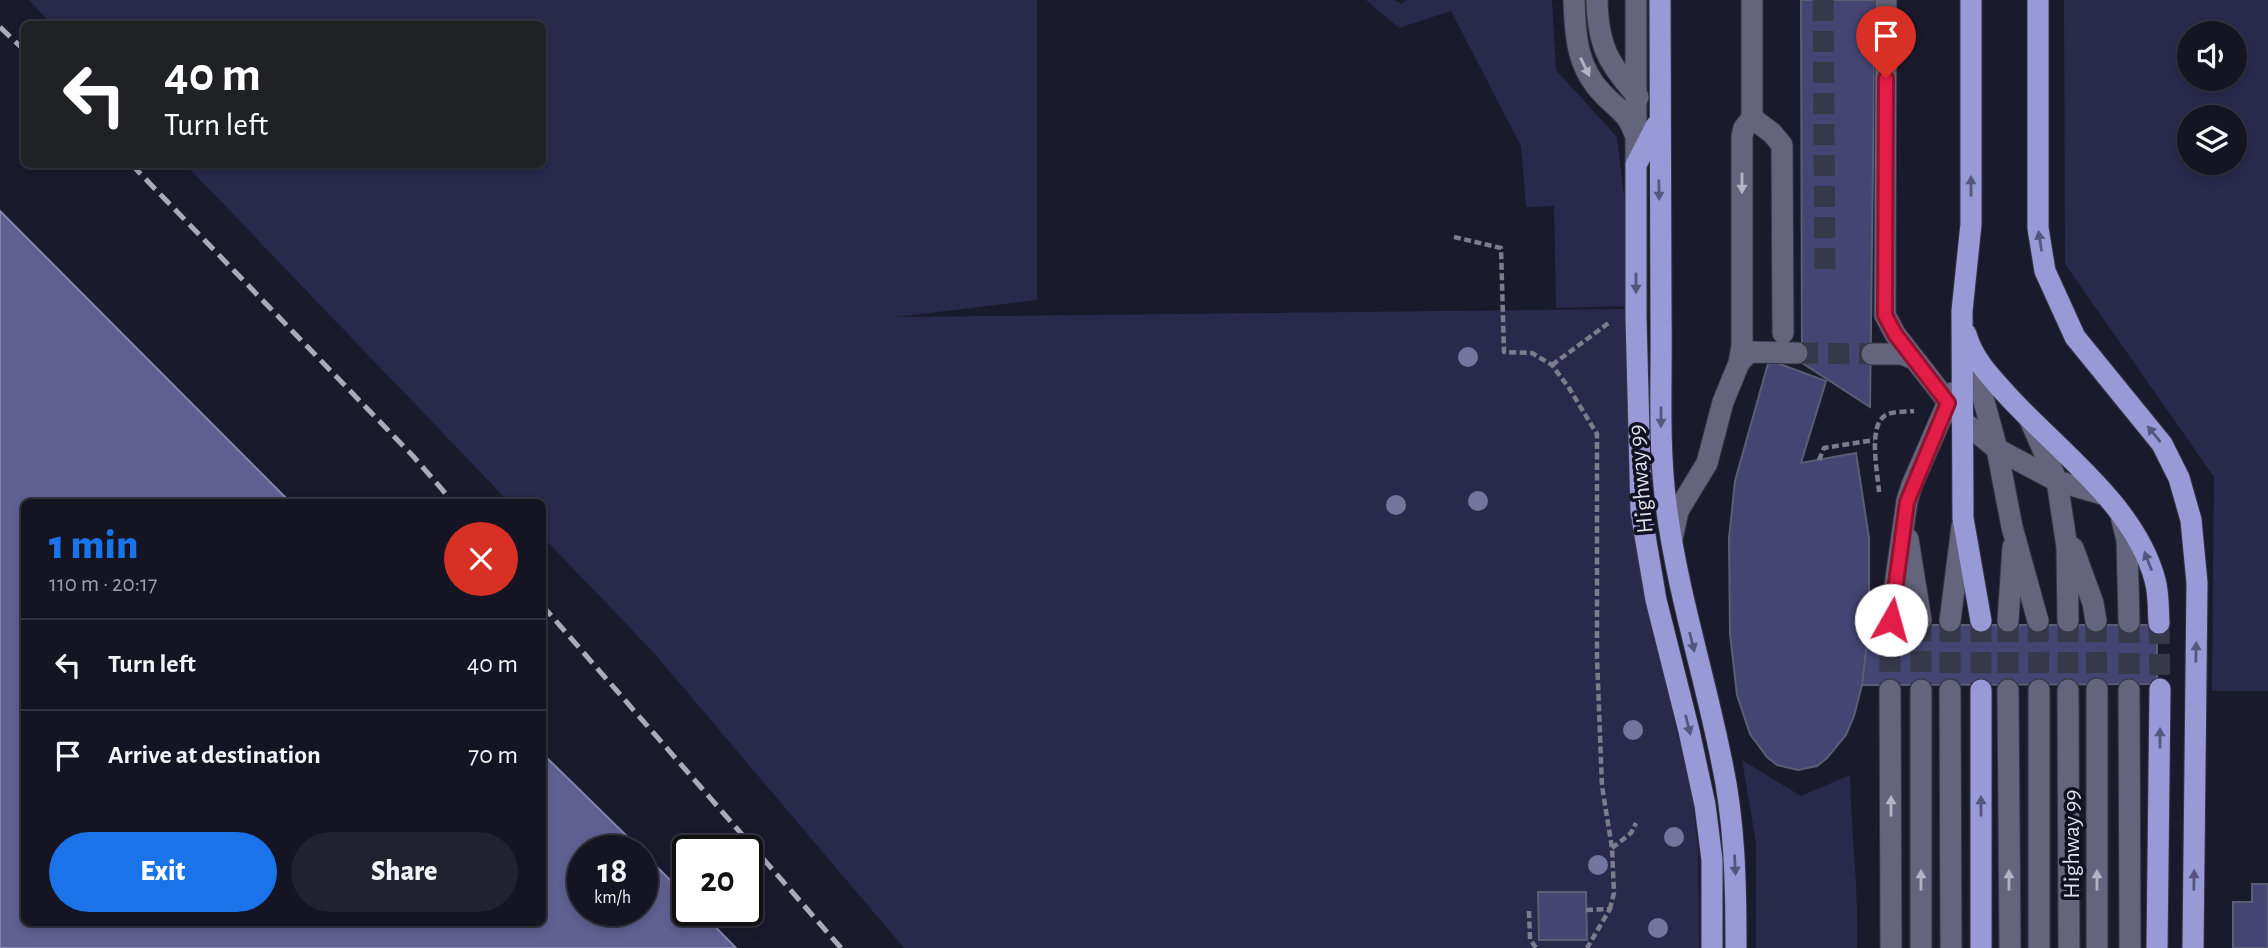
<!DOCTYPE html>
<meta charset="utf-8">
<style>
body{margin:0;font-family:"Alegreya Sans",sans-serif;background:#21212f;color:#f1f3f6;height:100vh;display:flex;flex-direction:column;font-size:26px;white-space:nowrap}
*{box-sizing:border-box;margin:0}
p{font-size:23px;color:#9d9ea5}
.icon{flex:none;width:38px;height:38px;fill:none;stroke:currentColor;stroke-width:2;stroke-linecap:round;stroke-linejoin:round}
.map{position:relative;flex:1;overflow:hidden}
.drawer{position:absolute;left:21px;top:499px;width:525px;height:427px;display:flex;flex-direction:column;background:#141422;border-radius:10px;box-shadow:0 4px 10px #0003,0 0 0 2px #333340}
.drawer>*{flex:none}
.hud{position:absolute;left:21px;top:21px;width:525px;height:147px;border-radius:10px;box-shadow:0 4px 10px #0003,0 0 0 2px #333340;background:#202124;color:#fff;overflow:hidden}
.controls{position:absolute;left:2177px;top:21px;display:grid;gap:14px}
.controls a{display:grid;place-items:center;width:70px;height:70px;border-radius:50%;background:#141422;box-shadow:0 4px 10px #0003,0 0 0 2px #333340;font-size:35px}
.speed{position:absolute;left:567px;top:835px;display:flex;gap:14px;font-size:35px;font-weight:700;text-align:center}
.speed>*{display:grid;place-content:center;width:91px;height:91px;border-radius:50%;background:#141422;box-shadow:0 4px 10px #0003,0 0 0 2px #333340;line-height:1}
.speed small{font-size:18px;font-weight:400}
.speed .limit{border:4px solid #111;border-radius:10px;background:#fff;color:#111}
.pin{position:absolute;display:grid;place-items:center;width:60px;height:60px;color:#fff;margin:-72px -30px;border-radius:50% 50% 50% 0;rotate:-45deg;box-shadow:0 0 7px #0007}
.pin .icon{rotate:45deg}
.me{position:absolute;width:77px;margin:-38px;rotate:7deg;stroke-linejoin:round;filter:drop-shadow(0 0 5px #0008)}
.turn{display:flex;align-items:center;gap:24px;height:147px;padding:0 28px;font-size:32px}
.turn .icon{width:91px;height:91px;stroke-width:2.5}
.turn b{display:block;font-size:49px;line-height:60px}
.round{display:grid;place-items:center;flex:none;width:74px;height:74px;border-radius:37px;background:#21212f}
.head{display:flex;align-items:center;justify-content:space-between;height:119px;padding:0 28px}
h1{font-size:42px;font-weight:800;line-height:52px;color:#1a73e8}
.cta{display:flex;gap:14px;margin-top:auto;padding:14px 28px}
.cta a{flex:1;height:80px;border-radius:42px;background:#1a73e8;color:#fff;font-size:28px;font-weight:800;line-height:80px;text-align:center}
.cta a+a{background:#21212f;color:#f1f3f6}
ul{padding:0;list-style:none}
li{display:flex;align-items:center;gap:21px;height:91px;padding:0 28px;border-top:2px solid #333340}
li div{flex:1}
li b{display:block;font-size:26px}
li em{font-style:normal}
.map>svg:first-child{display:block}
.green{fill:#29294c;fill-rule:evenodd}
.water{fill:#5f6091;stroke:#8586ac;stroke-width:2}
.building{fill:#444573;stroke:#5b5d73;stroke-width:2}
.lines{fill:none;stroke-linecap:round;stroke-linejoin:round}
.minor-tunnel{stroke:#37384a;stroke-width:21;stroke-dasharray:21 10;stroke-linecap:butt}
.highway-tunnel{stroke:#37384a;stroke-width:21;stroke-dasharray:21 10;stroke-linecap:butt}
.minor-casing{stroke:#353544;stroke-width:23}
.highway-casing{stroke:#353544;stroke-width:23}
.path{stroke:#7c7c8c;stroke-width:4.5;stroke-dasharray:7 3.5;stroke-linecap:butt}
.minor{stroke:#64657c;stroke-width:21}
.highway{stroke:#989ad8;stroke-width:21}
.rail{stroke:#aaabb9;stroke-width:5;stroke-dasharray:14 7;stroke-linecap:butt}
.tree{fill:#74759f}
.oneway{fill:#b3b4c5}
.oneway2{fill:#54567e}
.route-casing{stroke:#92132f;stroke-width:18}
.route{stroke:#e11d48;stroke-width:12}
.labels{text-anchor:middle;stroke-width:7;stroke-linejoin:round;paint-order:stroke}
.street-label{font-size:24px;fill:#dedfec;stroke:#111123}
</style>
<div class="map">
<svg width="2268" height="948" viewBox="0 0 2268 948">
<rect width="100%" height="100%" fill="#1a1a2d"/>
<path class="green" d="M29,0h1008v300l-141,17 730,-8 3,178 14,98 49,212 6,51 1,100h-795l-250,-295 -111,-116 -1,-35h-33l-323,-337 356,-1v-140h-490z
M1366,0h27l9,4 4,-4h146l4,70 61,67 8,68 1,101 -70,2 -2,-102 -28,1 -5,-61 -70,-135 -52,17z
M2064,0h204v691h-56l2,-214 -149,-213zM2235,33v46h-46v-46zM2235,117v46h-46v-46z
M1742,760l59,36 49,-21c1,58 9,115 7,173h-101v-105z"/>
<path class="water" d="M0,211l290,291h-266v420h518l1,-168 98,96h-58v60h59v-58l46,46v12h11l37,38h-736z"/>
<path class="building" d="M1801,0h74l-5,407 -68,-44z
M1769,360l57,21 -25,82 55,-10 13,85v87l-7,60 -8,31 -8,19 -19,23 -10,8 -19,4 -21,-5 -10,-8 -17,-23 -13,-39 -7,-61 -1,-96 6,-57z
M1869,625h288v59l-295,1z
M2252,884h16v64h-35v-46h19z
M1538,892h48l1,48h-48z"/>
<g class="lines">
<path class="minor-tunnel" d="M1823,0l2,273
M1797,353l75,1
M1890,620v70
M1921,620v70
M1950,621v69
M2008,621v69
M2038,621l1,69
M2068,621v69
M2096,621l1,68
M2129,622v68"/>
<path class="highway-tunnel" d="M1981,621v69
M2159,623l1,66"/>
<g class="minor-casing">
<path id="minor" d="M1574,0c1,35 3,68 29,94 13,14 25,19 31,38
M1597,0c1,46 11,63 41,97
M1636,0v165
M1886,0l-1,315 10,19 68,87 34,28 60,32 48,14
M1752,118l20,15 10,12 1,188
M1970,350l27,99 15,78 26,94
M1872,354h30l12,5
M1739,363l8,-9 6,-2 44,1
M2030,420l27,61 10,66 1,74
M2121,516l6,24 2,82
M1672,539l6,-28 29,-48 16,-61 16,-39 3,-17v-210l2,-8 8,-10v-118
M1908,539l13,81
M2073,548l20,55 3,18
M1890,620l17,-119 5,-16 40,-92
M1950,621l12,-95
M2008,621l5,-74
M1890,690l1,258
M1921,690v258
M1950,690l1,258
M2008,690l2,258
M2039,690v258
M2068,690l1,258
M2129,690l1,258
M2097,948v-259"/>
</g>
<g class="highway-casing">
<path id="highway" d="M1660,0c1,106 1,212 1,318 1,62 -3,125 5,186 11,87 38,169 55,254 14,63 15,126 15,190
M1971,0v224l-9,87 1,207 18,103
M2038,0v228l7,43 30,66 87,107 17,34 12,42 6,63 -4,365
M1656,126l-20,39v152l5,195 15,88 33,131 16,74 7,55v88
M1966,334c7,25 24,42 41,61 51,56 128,110 148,185 4,14 3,29 4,43
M1981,690v258
M2157,948l3,-259"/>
</g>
<path class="path" d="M1454,237l47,11 3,104 28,1 20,12 17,23 28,46v223l5,129 10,62 2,45 -4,16
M1552,365l58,-43
M1819,460l5,-12 50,-8
M1879,492c-1,-18 -12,-67 7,-77 7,-4 20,-3 28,-4
M1612,848l19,-15 5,-10
M1586,910l24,-1 -23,39
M1529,911l1,28 6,9"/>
<use href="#minor" class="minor"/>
<use href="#highway" class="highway"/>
<path class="rail" d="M0,27l24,23
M131,164l282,292 40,46
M542,605l299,343"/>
</g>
<g class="tree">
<circle cx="1468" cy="357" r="10"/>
<circle cx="1478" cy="501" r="10"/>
<circle cx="1396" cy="505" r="10"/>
<circle cx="1633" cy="730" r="10"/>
<circle cx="1674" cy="837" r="10"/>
<circle cx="1598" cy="865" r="10"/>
<circle cx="1658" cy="928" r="10"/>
</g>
<defs><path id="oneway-solid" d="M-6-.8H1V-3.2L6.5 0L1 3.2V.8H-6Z" transform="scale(1.75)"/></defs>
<g class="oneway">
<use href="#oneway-solid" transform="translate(1585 67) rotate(64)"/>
<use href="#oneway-solid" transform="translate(1742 183) rotate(90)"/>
<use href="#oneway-solid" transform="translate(1891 806) rotate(-90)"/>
<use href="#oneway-solid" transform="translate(1921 880) rotate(-90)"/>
<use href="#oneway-solid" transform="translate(2009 880) rotate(-90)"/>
<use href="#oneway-solid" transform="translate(2097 880) rotate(-90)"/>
</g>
<g class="oneway2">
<use href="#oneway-solid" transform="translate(1971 186) rotate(-90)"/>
<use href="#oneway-solid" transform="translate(1659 190) rotate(89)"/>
<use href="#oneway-solid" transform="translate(2040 241) rotate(-99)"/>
<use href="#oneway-solid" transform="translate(1636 283) rotate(90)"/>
<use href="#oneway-solid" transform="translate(1661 417) rotate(90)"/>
<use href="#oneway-solid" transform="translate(2154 434) rotate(-129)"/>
<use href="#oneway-solid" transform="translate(2148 561) rotate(-111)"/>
<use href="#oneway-solid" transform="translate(1692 642) rotate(76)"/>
<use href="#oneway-solid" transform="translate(2196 652) rotate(-89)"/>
<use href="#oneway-solid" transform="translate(1688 725) rotate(76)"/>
<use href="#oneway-solid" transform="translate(2160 738) rotate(-90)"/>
<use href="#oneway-solid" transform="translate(1981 806) rotate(-90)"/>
<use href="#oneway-solid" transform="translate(1735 865) rotate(87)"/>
<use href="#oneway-solid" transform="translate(2194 880) rotate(-89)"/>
</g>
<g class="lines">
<g class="route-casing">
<path id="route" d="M1886,78l-1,237 10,19 53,69 -41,99 -16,118"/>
</g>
<use href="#route" class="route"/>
</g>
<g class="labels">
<g class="street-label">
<text transform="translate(1640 479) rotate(-95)" y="8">Highway 99</text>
<text transform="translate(2071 844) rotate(-90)" y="8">Highway 99</text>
</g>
</g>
</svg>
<div class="controls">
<a><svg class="icon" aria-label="sound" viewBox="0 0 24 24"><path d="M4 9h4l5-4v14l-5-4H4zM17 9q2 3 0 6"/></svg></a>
<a><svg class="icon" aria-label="layers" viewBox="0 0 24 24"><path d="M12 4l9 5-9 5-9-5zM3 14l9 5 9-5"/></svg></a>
</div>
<div class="speed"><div>18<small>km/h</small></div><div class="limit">20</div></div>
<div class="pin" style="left:1886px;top:78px;background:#d93025"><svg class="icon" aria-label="arrive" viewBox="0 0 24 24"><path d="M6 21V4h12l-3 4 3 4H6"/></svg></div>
<svg class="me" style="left:1891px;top:620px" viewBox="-20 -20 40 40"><circle r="19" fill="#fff"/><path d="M0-13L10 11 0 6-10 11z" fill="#e11d48"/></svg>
<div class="hud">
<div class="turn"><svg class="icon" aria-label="left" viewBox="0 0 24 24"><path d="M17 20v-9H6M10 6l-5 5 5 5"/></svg><div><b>40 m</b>Turn left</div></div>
</div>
<section class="drawer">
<div class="head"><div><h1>1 min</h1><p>110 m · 20:17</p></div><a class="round" style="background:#d93025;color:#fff"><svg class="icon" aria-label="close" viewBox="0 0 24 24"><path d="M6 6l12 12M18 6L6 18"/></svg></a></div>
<ul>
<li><svg class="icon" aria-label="left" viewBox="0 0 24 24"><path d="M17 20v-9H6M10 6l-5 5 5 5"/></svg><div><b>Turn left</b></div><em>40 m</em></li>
<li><svg class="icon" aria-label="arrive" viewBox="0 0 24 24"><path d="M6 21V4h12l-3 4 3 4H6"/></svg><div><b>Arrive at destination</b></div><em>70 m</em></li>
</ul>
<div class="cta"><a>Exit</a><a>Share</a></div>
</section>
</div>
